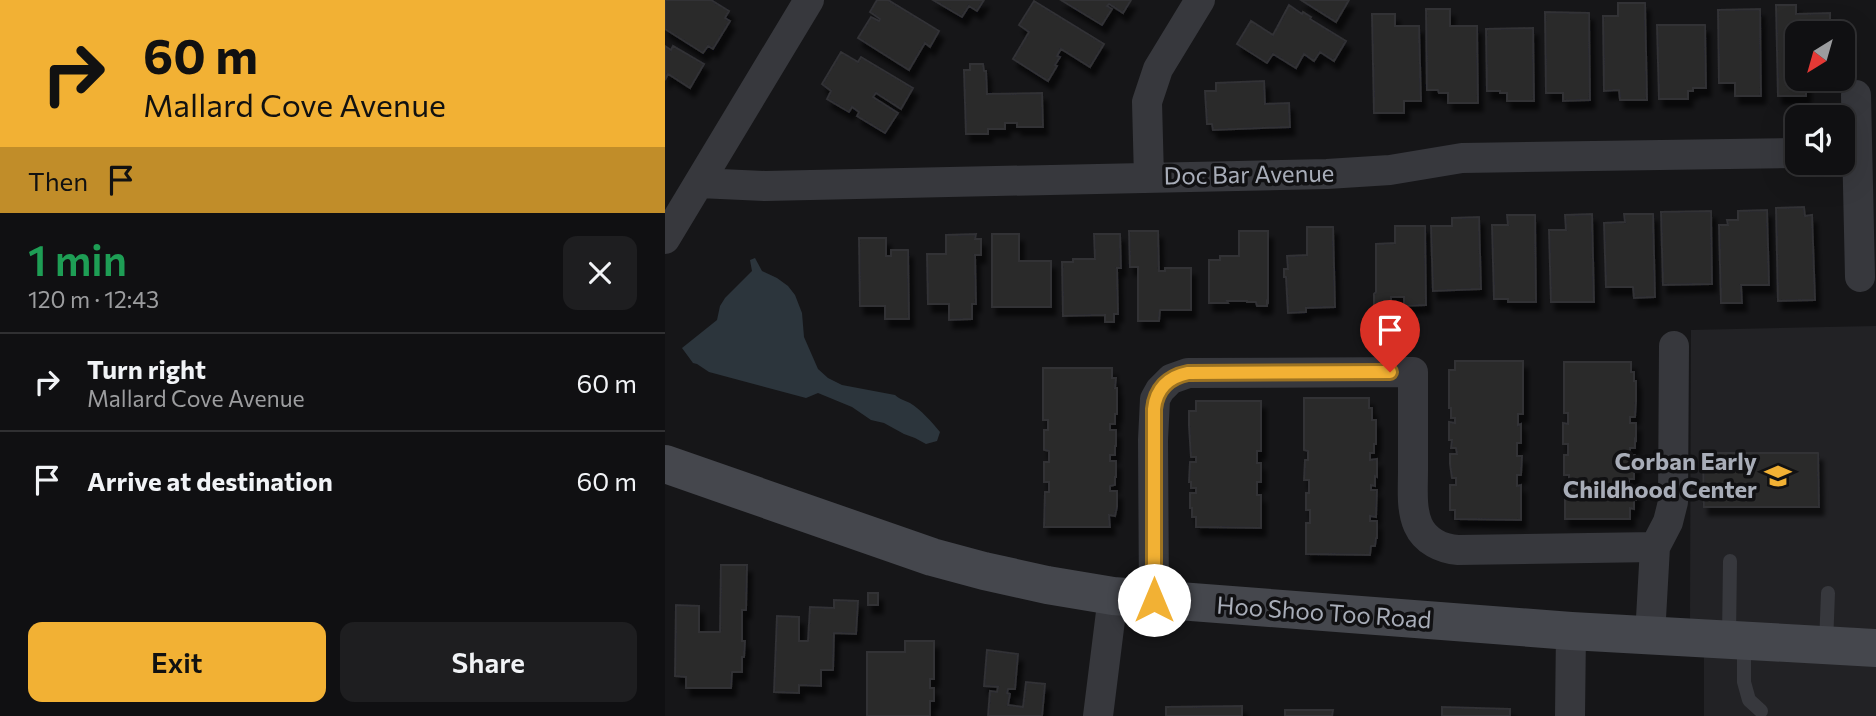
<!DOCTYPE html>
<meta charset="utf-8">
<style>
body{margin:0;font-family:Commissioner,sans-serif;background:#1e1e20;color:#f1f3f6;height:100vh;display:flex;flex-direction:column;font-size:26px;white-space:nowrap}
*{box-sizing:border-box;margin:0}
p{font-size:23px;color:#9c9d9f}
.icon{flex:none;width:38px;height:38px;fill:none;stroke:currentColor;stroke-width:2;stroke-linecap:round;stroke-linejoin:round}
.map{position:relative;flex:1;overflow:hidden}
.sheet{display:flex;flex-direction:column;background:#101012;width:665px}
.sheet>*{flex:none}
.guide{background:#f2b134;color:#111;overflow:hidden}
.needle{width:46px;rotate:217deg}
.fabs{position:absolute;left:1120px;top:21px;display:grid;gap:14px}
.fabs a{display:grid;place-items:center;width:70px;height:70px;border-radius:14px;background:#101012;box-shadow:0 7px 28px #0002,0 0 0 2px #303032;font-size:35px}
.pin{position:absolute;display:grid;place-items:center;width:60px;height:60px;color:#fff;margin:-72px -30px;border-radius:50% 50% 50% 0;rotate:-45deg;box-shadow:0 0 7px #0007}
.pin .icon{rotate:45deg}
.me{position:absolute;width:77px;margin:-38px;rotate:0deg;stroke-linejoin:round;filter:drop-shadow(0 0 5px #0008)}
.turn{display:flex;align-items:center;gap:24px;height:147px;padding:0 28px;font-size:32px}
.turn .icon{width:91px;height:91px;stroke-width:2.5}
.turn b{display:block;font-size:49px;line-height:60px}
.then{display:flex;align-items:center;height:66px;padding:0 28px;background:#0003;gap:14px;font-size:26px}
.round{display:grid;place-items:center;flex:none;width:74px;height:74px;border-radius:14px;background:#1e1e20}
.head{display:flex;align-items:center;justify-content:space-between;height:119px;padding:0 28px}
h1{font-size:42px;font-weight:600;line-height:52px;color:#1e9e55}
.primary-button{display:flex;gap:14px;margin-top:auto;padding:14px 28px}
.primary-button a{flex:1;height:80px;border-radius:14px;background:#f2b134;color:#111;font-size:28px;font-weight:600;line-height:80px;text-align:center}
.primary-button a+a{background:#1e1e20;color:#f1f3f6}
ul{padding:0;list-style:none}
li{display:flex;align-items:center;gap:21px;height:98px;padding:0 28px;border-top:2px solid #303032}
li div{flex:1}
li b{display:block;font-size:26px}
li em{font-style:normal}
main{display:flex;flex:1;min-height:0}
.map>svg:first-child{display:block}
.built{fill:#222225}
.water{fill:#2c353c}
.building{fill:#29292c;stroke:#303034;stroke-width:2;filter:url(#shadow)}
.lines{fill:none;stroke-linecap:round;stroke-linejoin:round}
.lane{stroke:#37383d;stroke-width:14}
.street{stroke:#37383d;stroke-width:30}
.secondary{stroke:#45474d;stroke-width:38}
.route-casing{stroke:#9d7322;stroke-width:18}
.route{stroke:#f2b134;stroke-width:12}
.labels{text-anchor:middle;stroke-width:7;stroke-linejoin:round;paint-order:stroke}
.street-label{font-size:24px;fill:#a8adb8;stroke:#111113}
.poi-label{font-size:24px;font-weight:bold;fill:#a8adb8;stroke:#111113;text-anchor:end}
</style>
<main>
<section class="sheet">
<div class="guide">
<div class="turn"><svg class="icon" aria-label="right" viewBox="0 0 24 24"><path d="M7 20v-9h11M14 6l5 5-5 5"/></svg><div><b>60 m</b>Mallard Cove Avenue</div></div>
<div class="then">Then<svg class="icon" aria-label="arrive" viewBox="0 0 24 24"><path d="M6 21V4h12l-3 4 3 4H6"/></svg></div>
</div>
<div class="head"><div><h1>1 min</h1><p>120 m · 12:43</p></div><a class="round"><svg class="icon" aria-label="close" viewBox="0 0 24 24"><path d="M6 6l12 12M18 6L6 18"/></svg></a></div>
<ul>
<li><svg class="icon" aria-label="right" viewBox="0 0 24 24"><path d="M7 20v-9h11M14 6l5 5-5 5"/></svg><div><b>Turn right</b><p>Mallard Cove Avenue</p></div><em>60 m</em></li>
<li><svg class="icon" aria-label="arrive" viewBox="0 0 24 24"><path d="M6 21V4h12l-3 4 3 4H6"/></svg><div><b>Arrive at destination</b></div><em>60 m</em></li>
</ul>
<div class="primary-button"><a>Exit</a><a>Share</a></div>
</section>
<div class="map">
<svg width="1211" height="716" viewBox="0 0 1211 716">
<defs>
<filter id="shadow"><feDropShadow dx="4.5" dy="8" stdDeviation="2" flood-color="#0009"/></filter>
</defs>
<rect width="100%" height="100%" fill="#161618"/>
<path class="built" d="M1211,326v303l-186,-8 1,-291z
M1039,652l172,13v51h-172z"/>
<path class="water" d="M90,258l7,13 15,7 11,8 7,9 7,18 2,24 14,32 10,9 14,7 53,10c6,5 9,5 15,8 11,7 22,19 30,29l-3,9 -11,3 -11,-6 -11,-4 -20,-11 -13,-3 -19,-13 -34,-14 -12,5 -97,-26 -12,-8 -4,-1 -11,-15 35,-28 3,-14 5,-8 27,-27 -2,-11z"/>
<path class="building" d="M0,0h46l18,11 -4,7 5,3 -17,28 -5,-3 -5,7 -38,-24z
M212,0h11l51,31 -9,16 -5,-4 -16,27 -51,-32 13,-21 8,4 1,-2 -10,-7z
M268,0h51l-7,11 -8,-5 -7,11z
M396,0h70l-8,13 -14,-9 -2,2 5,3 -10,16z
M636,0h48l-13,22z
M369,1l70,43 -14,23 -29,-18 -4,7 3,1 -5,8 2,1 -9,15 -35,-22 16,-27 -10,-7z
M953,3h27l2,97h-27l-1,-10 -15,1 -1,-75h15z
M624,5l13,9 1,-2 8,5 -1,2 36,22 -12,20 -14,-9 -6,9 -10,-7 -8,14 -23,-14 -6,9 -30,-19 14,-23 22,14z
M1111,5h20v9l34,-1v20h-33v46h9v17h-28z
M761,9h24v17h27l1,77h-30v-10h-9l-1,-3h-11z
M1095,9l1,87h-26v-13h-16l-1,-73z
M880,12l44,1 1,87 -27,1v-8h-17z
M707,14h23v12h24l2,75h-17v12h-30z
M992,25h48l1,63h-13v3h-5v8h-29z
M868,28l1,73h-27v-8h-7v-2h-13l-1,-62z
M0,46l6,4 2,-4 31,18 -14,24 -22,-14 -3,6z
M176,52l17,10 3,-5 52,31 -12,21 -25,-16 -3,4 25,16 -13,20 -28,-17 2,-4 -7,-5 -3,5 -22,-13 4,-8 -9,-7z
M305,64h13l1,7h2l1,23 55,-1 1,34h-26v-4h-12v6h-17v5h-22l-2,-64h6z
M599,81l1,23 24,-1 1,24 -77,3 -1,-6h-5l-2,-33h11v-8z
M1139,207l1,9 7,-1 3,85 -37,1 -2,-93z
M1102,210l2,75h-28l1,18h-21l-2,-78h9l-1,-5h11v-9z
M1046,211l1,73 -49,1 -2,-73z
M927,214l2,88h-43l-2,-72h17l-1,-15z
M959,214h29l2,83 -21,1 -1,-11h-27l-2,-64 21,-1z
M842,215h28l1,87h-28v-3h-14l-2,-74h16z
M814,217l2,72 -48,2 -2,-65h21v-8z
M730,226h30l1,79 -22,1v-9h-13v11h-17v-14l2,-2v-48l19,-1z
M642,227h26l2,80 -29,1v4l-18,1 -2,-36h-2v-8h4l-1,-13 20,-1z
M464,231h29l1,40h6v-3h26v42h-31l-1,11h-21v-54h-8z
M574,231h29v71l-1,-1v5h-10l-1,-4h-9v-1h-20l1,2h-19v-43h11v-4h19z
M311,234l-1,5h6v16h-6l1,49h-4v15l-23,1v-16h-21l-1,-50h19v-19z
M327,234h27v27h32v46h-59z
M429,234h26l1,34h-4l1,46h-4v8h-9v-7l-42,1 -1,-54h11v-3h22z
M194,238h27v18h5v-6h17l1,69h-24v-13h-25z
M790,361h68v53h-5v11l3,-1v19h-4v13h5l-1,19h-4v11l4,-1v35l-66,-1v-9h-5v-25h6v-7h-4l-2,-14v-10h7l-1,-6h-5l1,-8h-3v-18l6,1v-5h-4v-10h-2v-38h6z
M899,362h67v10h3v9h2v21l-1,15h-5v6h6v17l-1,-1v9h-5v7h5l1,15h-2v9h-5v7h7v14h-2v9l-4,-1v11h-65v-33h4v-11h-5v-20h4v-11h-5v-21l5,1v-11h-4z
M378,368h69v10h4l-1,10h2v26h-2v10h-5v6h6v16h-1v9h-5v6h6v16h-1v8l-5,1v5h7v16l-2,9 -6,-1 1,12h-66l1,-35h4v-10h-5v-20h5v-11l-5,-1v-20h4v-10h-5z
M639,398h65v10h3v12h4v24h-2v9h-4v7l7,-1v18l-2,-1v10l-4,-1v5h6l-1,27 -6,-1v5h7v17h-1l-1,8h-4l-1,9 -64,-1v-31h4v-13h-4v-17h3v-13h-5l1,-20h3v-9l-4,-1z
M531,401h65v50h-4v12h4v19h-4v13h4v33l-65,-1v-10h-4v-9h-2v-15h6v-5h-5v-6h-2l1,-20h6v-5h-5l-2,-31v-15h7z
M1038,453h115l1,54h-115z
M56,565h26l-1,45h-4v31h3l-1,16h-2v15h-10l-1,16h-45v-11l-11,-1 1,-71 23,1v26h21z
M203,593h10v12h-10z
M169,600l24,1 -2,33 -22,-1 -1,37h-12v16l-22,-1v8l-25,-1 3,-76 22,1v24h9l2,-34 24,1z
M240,641h29v38h-4v9h4v13h-4v15h-63v-64h38z
M322,650l31,4 -3,35h-7l-1,4 3,1 -2,11 15,2 3,-25 19,2 -3,32h-54l2,-25 7,1 1,-5 -14,-1z
M577,706v10h-76v-9z
M777,707l68,2v7h-68z
M620,710h48l-1,6h-47z"/>
<g class="lines">
<path class="lane" d="M1064,637l1,-76
M1079,642v40l5,18 12,11
M1161,644l2,-51"/>
<path class="street" d="M1191,95l4,182
M484,178l-2,-76 11,-33 42,-69
M34,183l66,3 562,-12 63,-4 72,-12 335,-5
M0,239l144,-239
M489,600l-1,-160 2,-41 5,-9 11,-11 17,-6 225,-1c0,33 0,66 0,99 0,18 -2,38 5,54 7,16 24,24 40,25l197,-3
M985,636l5,-89 13,-25 5,-20 1,-156
M433,716l15,-120
M905,716l1,-85"/>
<path class="secondary" d="M0,464l267,93 52,14 63,14 66,11 458,35 305,17"/>
</g>
<g class="lines">
<g class="route-casing">
<path id="route" d="M489,600v-191c2,-20 14,-32 34,-36l202,-1"/>
</g>
<use href="#route" class="route"/>
</g>
<defs>
<g id="school-bare" transform="scale(2.1)"><path d="M0-5L7-2L0 1L-7-2ZM-4 1L0 2.5L4 1V4Q0 6-4 4Z" fill="#f2b134" stroke="#111113" stroke-width="2.5" paint-order="stroke"/></g>
</defs>
<g fill-rule="evenodd">
<use href="#school-bare" x="1113" y="476"/>
</g>
<g class="labels">
<g class="street-label">
<text transform="translate(584 175) rotate(-1)" y="8">Doc Bar Avenue</text>
<text transform="translate(659 613) rotate(4)" y="8">Hoo Shoo Too Road</text>
</g>
<g class="poi-label">
<text x="1092" y="470">Corban Early<tspan x="1092" dy="28">Childhood Center</tspan></text>
</g>
</g>
</svg>
<div class="fabs">
<a><svg class="needle" viewBox="-14 -14 28 28"><path d="M0-13l5 13h-10z" fill="#e53935"/><path d="M0 13l5-13h-10z" fill="#9c9d9f"/></svg></a>
<a><svg class="icon" aria-label="sound" viewBox="0 0 24 24"><path d="M4 9h4l5-4v14l-5-4H4zM17 9q2 3 0 6"/></svg></a>
</div>
<div class="pin" style="left:725px;top:372px;background:#d93025"><svg class="icon" aria-label="arrive" viewBox="0 0 24 24"><path d="M6 21V4h12l-3 4 3 4H6"/></svg></div>
<svg class="me" style="left:489px;top:600px" viewBox="-20 -20 40 40"><circle r="19" fill="#fff"/><path d="M0-13L10 11 0 6-10 11z" fill="#f2b134"/></svg>
</div>
</main>
